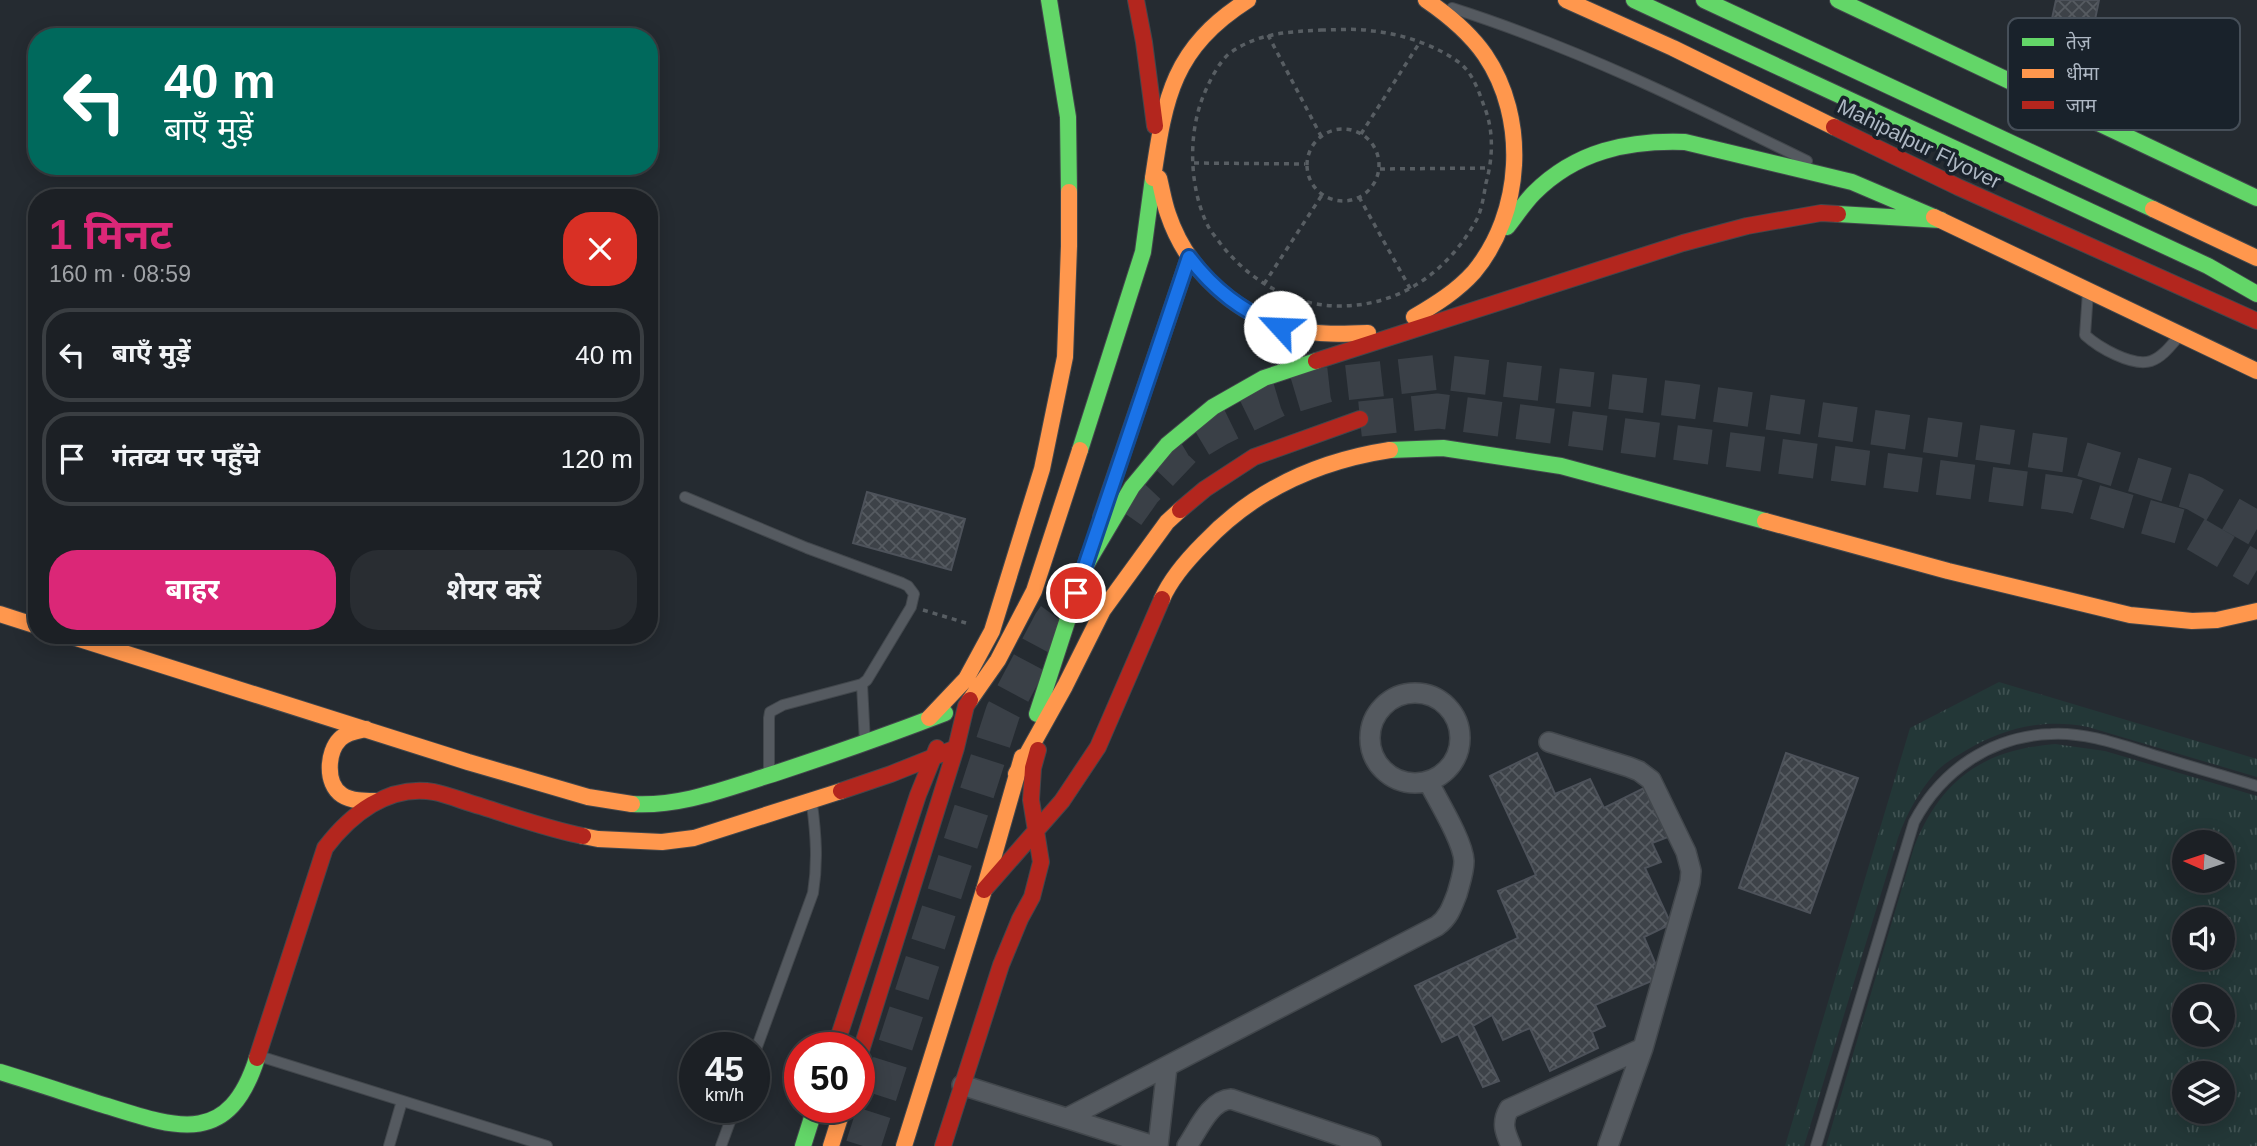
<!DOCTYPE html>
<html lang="hi">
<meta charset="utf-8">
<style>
body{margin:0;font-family:Helvetica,"Noto Sans Devanagari",sans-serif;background:#292d32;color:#f1f3f6;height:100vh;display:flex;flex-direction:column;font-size:26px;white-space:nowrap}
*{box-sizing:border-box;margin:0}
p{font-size:23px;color:#a0a3a7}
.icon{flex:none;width:38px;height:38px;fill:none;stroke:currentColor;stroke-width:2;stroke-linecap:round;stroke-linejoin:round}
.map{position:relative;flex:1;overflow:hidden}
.details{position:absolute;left:28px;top:189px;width:630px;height:455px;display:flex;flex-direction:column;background:#1c2025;border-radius:28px;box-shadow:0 4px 18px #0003,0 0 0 2px #3a3e42}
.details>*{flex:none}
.banner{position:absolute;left:28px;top:28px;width:630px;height:147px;border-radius:28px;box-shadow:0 4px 18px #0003,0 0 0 2px #3a3e42;background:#00695c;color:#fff;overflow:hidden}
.needle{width:46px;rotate:273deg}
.tools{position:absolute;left:2172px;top:830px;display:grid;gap:14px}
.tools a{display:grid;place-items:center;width:63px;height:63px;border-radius:50%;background:#1c2025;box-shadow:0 4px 18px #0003,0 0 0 2px #3a3e42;font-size:35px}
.speed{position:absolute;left:679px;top:1032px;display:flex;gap:14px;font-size:35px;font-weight:700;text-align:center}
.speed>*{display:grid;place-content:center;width:91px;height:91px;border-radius:50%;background:#1c2025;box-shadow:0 4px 18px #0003,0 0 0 2px #3a3e42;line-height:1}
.speed small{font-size:18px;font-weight:400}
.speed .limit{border:10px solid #d22;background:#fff;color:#111}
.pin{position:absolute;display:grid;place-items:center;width:60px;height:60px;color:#fff;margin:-30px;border:4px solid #fff;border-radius:50%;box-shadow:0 2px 7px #0007}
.me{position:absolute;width:77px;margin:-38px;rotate:295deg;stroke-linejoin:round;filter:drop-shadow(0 0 5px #0008)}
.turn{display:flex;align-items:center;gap:24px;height:147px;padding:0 21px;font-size:32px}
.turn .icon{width:91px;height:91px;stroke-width:2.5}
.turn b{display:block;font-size:49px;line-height:60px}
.round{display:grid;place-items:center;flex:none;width:74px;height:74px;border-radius:28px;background:#292d32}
.summary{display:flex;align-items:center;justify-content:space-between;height:119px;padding:0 21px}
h1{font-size:42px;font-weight:700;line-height:52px;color:#db2777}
.primary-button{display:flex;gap:14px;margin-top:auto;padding:14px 21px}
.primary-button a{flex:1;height:80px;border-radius:28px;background:#db2777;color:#fff;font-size:28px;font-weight:700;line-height:80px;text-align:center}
.primary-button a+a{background:#292d32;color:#f1f3f6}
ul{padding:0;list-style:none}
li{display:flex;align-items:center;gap:21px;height:94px;margin:0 14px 10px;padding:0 7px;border:4px solid #3a3e42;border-radius:28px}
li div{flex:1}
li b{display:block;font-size:26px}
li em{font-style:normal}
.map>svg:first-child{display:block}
.grass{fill:url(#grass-tufts);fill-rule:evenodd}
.building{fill:url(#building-cross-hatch);stroke:#4d525a;stroke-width:2}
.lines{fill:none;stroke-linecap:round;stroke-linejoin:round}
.highway-tunnel{stroke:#3a4047;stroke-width:35;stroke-dasharray:35 18;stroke-linecap:butt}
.lane-casing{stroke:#42474c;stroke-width:12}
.street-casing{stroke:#42474c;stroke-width:22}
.fast-casing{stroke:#42474c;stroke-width:18}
.slow-casing{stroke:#42474c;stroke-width:18}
.jam-casing{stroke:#42474c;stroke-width:18}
.path{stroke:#585e63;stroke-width:3.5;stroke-dasharray:5 5;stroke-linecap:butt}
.lane{stroke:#555a60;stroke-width:10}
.street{stroke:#555a60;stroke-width:19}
.fast{stroke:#63d668;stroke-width:16}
.slow{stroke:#ff974d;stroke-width:16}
.jam{stroke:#b3261e;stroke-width:16}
.route-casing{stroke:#114b97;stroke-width:18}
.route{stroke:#1a73e8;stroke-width:12}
.labels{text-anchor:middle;stroke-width:7;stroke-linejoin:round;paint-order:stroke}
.street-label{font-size:21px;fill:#aeb8c4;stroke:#19222b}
.key{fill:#19222b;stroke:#464f59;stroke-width:2}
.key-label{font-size:19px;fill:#aeb8c4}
</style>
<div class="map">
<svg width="2257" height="1146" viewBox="0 0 2257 1146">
<defs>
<pattern id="grass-tufts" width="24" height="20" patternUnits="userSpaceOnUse" patternTransform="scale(1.75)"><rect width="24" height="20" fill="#233737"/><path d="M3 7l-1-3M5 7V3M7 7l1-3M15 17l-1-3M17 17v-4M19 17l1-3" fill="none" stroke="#405252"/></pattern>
<pattern id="building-cross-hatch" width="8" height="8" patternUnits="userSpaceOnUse" patternTransform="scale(1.75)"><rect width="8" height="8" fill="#3d4248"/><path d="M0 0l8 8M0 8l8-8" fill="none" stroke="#565b61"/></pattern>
</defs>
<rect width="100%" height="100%" fill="#252b31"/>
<path class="grass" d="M1999,682l258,77v18l-169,-50c-44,-9 -85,1 -123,24 -10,6 -22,13 -30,22 -17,20 -28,40 -37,65l-94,308h-19l125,-418z
M2055,744l50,7 152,45v350h-431l88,-299c27,-68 69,-97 141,-103zM2184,842h38v38h-38zM2184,919h38v38h-38zM2184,996h38v38h-38zM2184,1073h38v38h-38z"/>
<path class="building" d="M2056,0h43l-10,49 -40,-16z
M867,492l98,27 -14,51 -98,-27z
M1537,753l18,41 35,-15 14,29 40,-20 24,49 -16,6 9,19 -16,6 26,56 -27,13 17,40 -66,28 10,21 -13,6 6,16 -48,23 -20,-43 -27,12 -11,-25 -19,11 26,55 -16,6 -25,-53 -16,8 -27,-56 103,-48 -20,-47 38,-16 -46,-99z
M1786,753l72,25 -48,135 -71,-25z"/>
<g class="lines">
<path class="highway-tunnel" d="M1360,419l78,-8 633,84 114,33 72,42
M1127,515l17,-24 39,-41 37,-22 57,-28 50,-15 114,-13 250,29 381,55 122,37 63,36
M863,1146l140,-434 48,-90 32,-44"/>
<g class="lane-casing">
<path id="lane" d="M1452,8c123,39 239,96 355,153
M2088,292l-3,43c13,12 47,32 66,26 12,-4 21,-17 29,-26
M685,497l122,51 95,35 6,3 6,8 -3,13 -44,73 -5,4 -79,21 -13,7 -1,6v53
M862,684l3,59
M754,1055l59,-162c5,-31 3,-58 -1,-89
M259,1056l288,90
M389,1146l13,-45
M721,1146l14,-38
M1816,1146l98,-324c27,-51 77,-86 137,-88 33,-2 67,10 99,20 35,11 71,21 107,32"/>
</g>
<g class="street-casing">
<path id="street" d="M1370 738a45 45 0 1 1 90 0a45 45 0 1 1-90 0Z
M1549,742l80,25 10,4 12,9 35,72 5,19 -1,11 -47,166 -35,98
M962,1085l192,61
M1067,1118l370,-192c12,-9 15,-19 20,-32 3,-11 7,-22 7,-33 -1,-20 -26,-60 -36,-80
M1158,1146l9,-79
M1187,1146c11,-16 23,-46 44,-47l140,47
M1511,1146c-6,-14 -10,-23 -2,-37l134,-61"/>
</g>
<g class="fast-casing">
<path id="fast" d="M1049,0l19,117 1,75
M1634,0l574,266 49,28
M1704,0l449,209
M1838,0l419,198
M1838,214l103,6
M1507,227c9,-11 17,-24 27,-34 42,-42 94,-53 151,-51l167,40 82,35
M1080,450l63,-198 10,-74
M1390,450l53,-2 118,18 204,55
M1083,570l49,-83 35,-42 46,-38 51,-29 52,-17
M1037,714l52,-160
M632,804c49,3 95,-16 141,-30 58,-19 115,-39 172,-61
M0,1072c36,11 72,23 107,34 72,23 122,40 150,-48
M803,1146l12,-38"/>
</g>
<g class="slow-casing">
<path id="slow" d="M1566,0l107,48 161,79
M1153,178c12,-82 20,-130 95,-178
M1159,178c3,12 5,25 9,36 19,57 68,101 125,115 25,6 50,5 75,4
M2153,209l104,49
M1934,217l323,154
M1414,317c22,-13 43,-26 60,-45 49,-59 54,-154 11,-217 -16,-23 -37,-40 -59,-55
M1765,521l183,50 182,44 62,6 25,-1 40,-9
M1162,599c9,-21 26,-40 42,-56 50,-53 114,-82 186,-93
M0,614l37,12
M67,635l401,127 120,35 44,7
M970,700l28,-40 36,-69 46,-141
M929,718l37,-39 26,-48 50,-162 23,-112 4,-111v-54
M366,729c-9,2 -19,3 -26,10 -13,13 -15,45 2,56 9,6 22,6 33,6
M1016,774l49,-88 38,-76 64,-88 13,-12
M583,836l15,3 64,3 32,-4 147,-47
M831,1146l12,-38
M904,1146l80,-256 38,-133"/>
</g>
<g class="jam-casing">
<path id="jam" d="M1136,0l8,42 11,84
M1834,127l124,60 299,134
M1316,361l367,-118 64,-17 74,-13 17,1
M1180,510l25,-21 49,-32 106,-38
M1101,517l88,-260
M841,791l50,-17 65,-26
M984,890l78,-89 36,-54 64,-148
M835,1048l83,-253 19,-47
M859,1057l97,-309 10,-42 4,-6
M257,1058l68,-210c25,-33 63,-64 109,-56 15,3 31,10 46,14 34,11 68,23 103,30
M943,1146l58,-181 19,-46 12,-22 9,-35 -10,-62 2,-32 5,-18"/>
</g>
<path class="path" d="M1321,30c17,0 35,-2 52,1 30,3 65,15 88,33 12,10 18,28 23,42 10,24 9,52 2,77 -2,11 -4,26 -9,36 -29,53 -78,88 -140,87 -48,-1 -89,-27 -117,-63 -4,-6 -9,-11 -12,-17 -18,-36 -20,-86 -7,-124 5,-14 17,-40 29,-49 28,-20 57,-21 91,-23z
M1268,35l53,101
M1307 165a36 36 0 1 1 72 0a36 36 0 1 1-72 0Z
M1361,134l59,-92
M1194,163l111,1
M1380,169l110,-1
M1359,197l52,93
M1264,284l58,-89
M923,610l43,13"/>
<use href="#lane" class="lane"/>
<use href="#street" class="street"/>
<use href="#fast" class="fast"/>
<use href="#slow" class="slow"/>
<use href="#jam" class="jam"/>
</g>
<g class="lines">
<g class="route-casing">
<path id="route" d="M1076,593l113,-336c25,33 53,54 91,70"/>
</g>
<use href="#route" class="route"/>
</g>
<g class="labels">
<g class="street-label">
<text transform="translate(1919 144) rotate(26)" y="7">Mahipalpur Flyover</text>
</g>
</g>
<rect x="2008" y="18" width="232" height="112" rx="10" class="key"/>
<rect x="2022" y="38" width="32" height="8" fill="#63d668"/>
<rect x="2022" y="69" width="32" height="9" fill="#ff974d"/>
<rect x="2022" y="101" width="32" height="8" fill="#b3261e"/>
<g class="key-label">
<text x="2066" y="49">तेज़</text>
<text x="2066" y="80">धीमा</text>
<text x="2066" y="112">जाम</text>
</g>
</svg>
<div class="tools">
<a><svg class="needle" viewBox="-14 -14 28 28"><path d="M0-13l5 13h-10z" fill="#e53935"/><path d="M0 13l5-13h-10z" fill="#a0a3a7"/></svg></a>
<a><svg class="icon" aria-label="sound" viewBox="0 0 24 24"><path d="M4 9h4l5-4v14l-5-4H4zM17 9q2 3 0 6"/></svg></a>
<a><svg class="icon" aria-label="search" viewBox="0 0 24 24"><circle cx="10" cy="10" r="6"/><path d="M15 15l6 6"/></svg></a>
<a><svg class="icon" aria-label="layers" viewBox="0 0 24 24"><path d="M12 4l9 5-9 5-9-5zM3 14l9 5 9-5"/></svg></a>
</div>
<div class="speed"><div>45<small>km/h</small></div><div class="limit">50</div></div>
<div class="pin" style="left:1076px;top:593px;background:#d93025"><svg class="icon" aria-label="arrive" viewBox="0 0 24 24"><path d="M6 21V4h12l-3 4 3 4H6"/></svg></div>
<svg class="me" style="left:1280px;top:327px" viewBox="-20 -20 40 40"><circle r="19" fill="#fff"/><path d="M0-13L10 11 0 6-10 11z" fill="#1a73e8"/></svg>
<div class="banner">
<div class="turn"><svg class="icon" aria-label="left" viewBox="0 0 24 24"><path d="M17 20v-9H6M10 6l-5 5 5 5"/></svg><div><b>40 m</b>बाएँ मुड़ें</div></div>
</div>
<section class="details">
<div class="summary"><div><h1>1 मिनट</h1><p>160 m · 08:59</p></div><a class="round" style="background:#d93025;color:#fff"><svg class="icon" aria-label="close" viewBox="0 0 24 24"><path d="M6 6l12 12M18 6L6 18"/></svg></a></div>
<ul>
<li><svg class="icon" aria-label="left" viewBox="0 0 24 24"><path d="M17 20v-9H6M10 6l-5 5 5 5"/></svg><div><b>बाएँ मुड़ें</b></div><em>40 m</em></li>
<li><svg class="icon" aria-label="arrive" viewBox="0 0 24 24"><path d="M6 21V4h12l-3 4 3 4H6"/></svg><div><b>गंतव्य पर पहुँचे</b></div><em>120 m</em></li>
</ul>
<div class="primary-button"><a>बाहर</a><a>शेयर करें</a></div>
</section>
</div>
